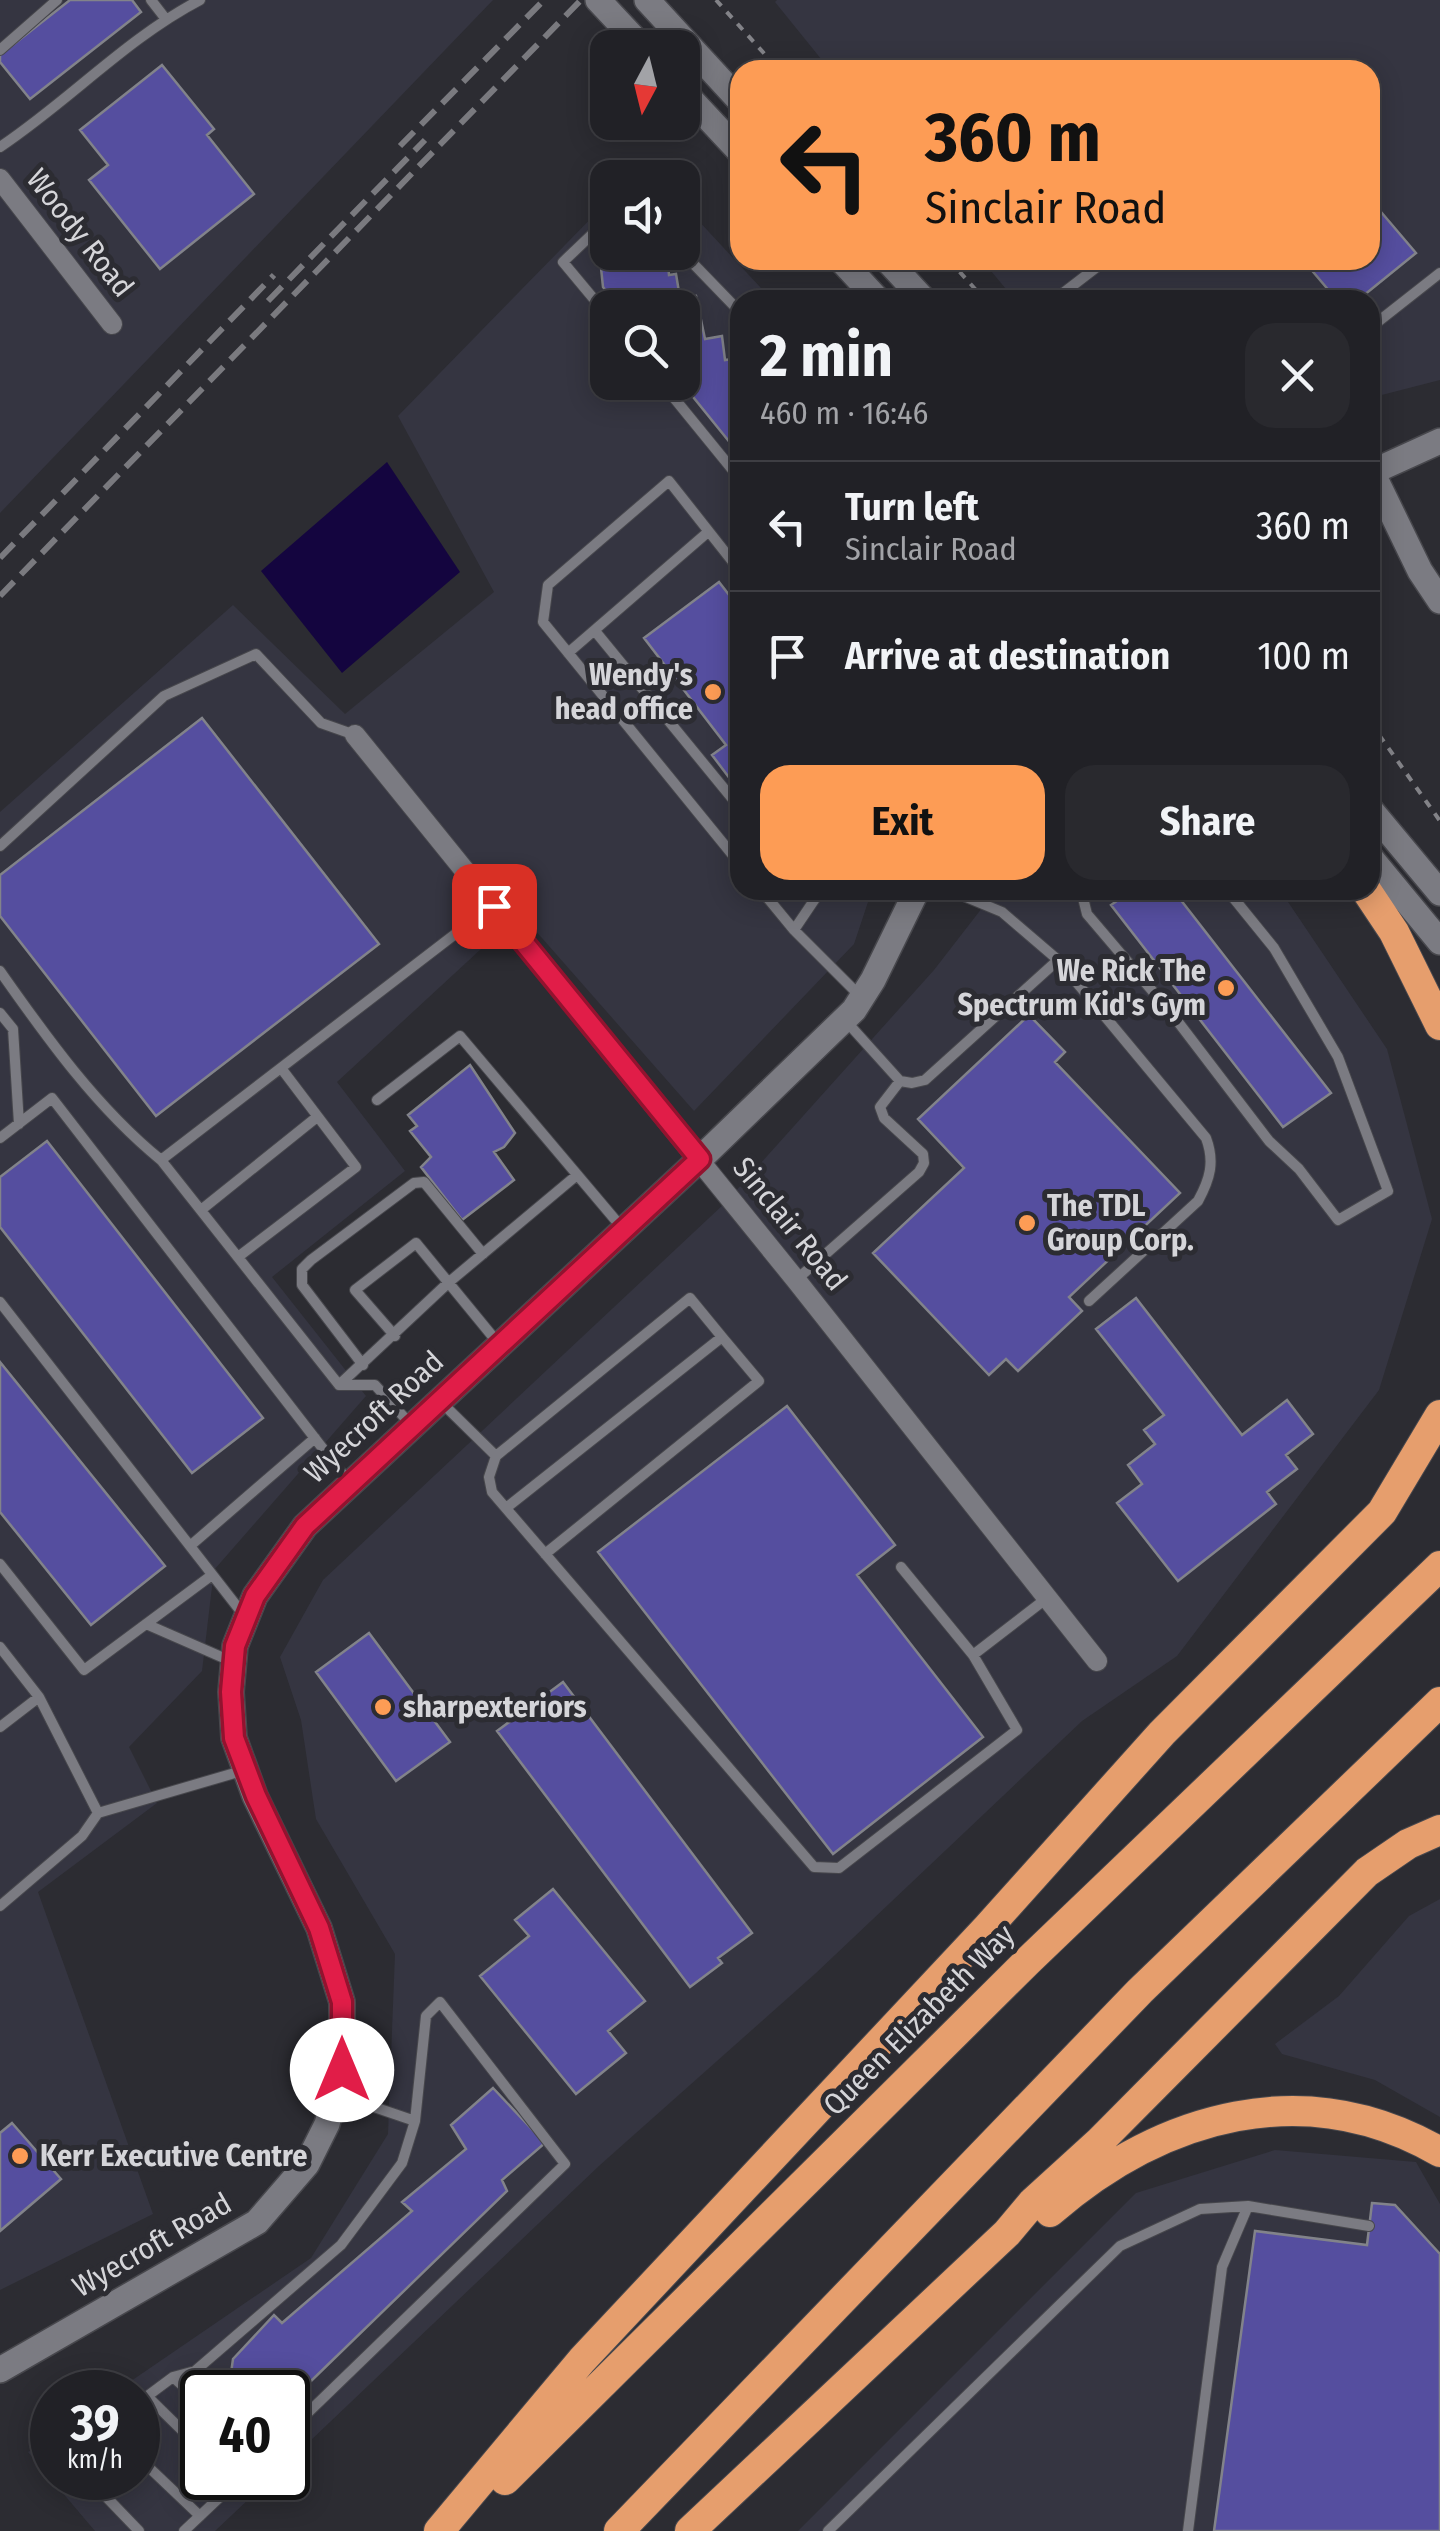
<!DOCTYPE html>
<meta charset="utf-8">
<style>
body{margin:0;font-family:"Fira Sans Condensed",sans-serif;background:#29292e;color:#f1f3f6;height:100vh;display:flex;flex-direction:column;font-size:38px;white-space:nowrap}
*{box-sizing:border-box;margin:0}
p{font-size:32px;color:#a2a3a7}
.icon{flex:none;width:55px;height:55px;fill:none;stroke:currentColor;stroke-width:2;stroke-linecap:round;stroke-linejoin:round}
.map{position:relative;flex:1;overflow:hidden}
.sheet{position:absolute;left:730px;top:290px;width:650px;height:610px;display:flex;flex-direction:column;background:#212126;border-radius:30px;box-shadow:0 5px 25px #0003,0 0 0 2px #3e3e43}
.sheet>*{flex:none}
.banner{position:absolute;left:730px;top:60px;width:650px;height:210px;border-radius:30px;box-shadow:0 5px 25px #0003,0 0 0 2px #3e3e43;background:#fd9c55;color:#111;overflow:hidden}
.needle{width:65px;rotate:187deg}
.buttons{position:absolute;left:590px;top:30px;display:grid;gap:20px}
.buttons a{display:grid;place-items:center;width:110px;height:110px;border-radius:20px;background:#212126;box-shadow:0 5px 25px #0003,0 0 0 2px #3e3e43;font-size:50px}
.speed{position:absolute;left:30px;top:2370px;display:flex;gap:20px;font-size:50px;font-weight:700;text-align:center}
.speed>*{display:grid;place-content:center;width:130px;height:130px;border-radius:50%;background:#212126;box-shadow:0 5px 25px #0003,0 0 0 2px #3e3e43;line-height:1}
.speed small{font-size:25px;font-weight:400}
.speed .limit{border:5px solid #111;border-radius:15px;background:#fff;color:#111}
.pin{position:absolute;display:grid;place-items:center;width:85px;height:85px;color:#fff;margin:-42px;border-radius:20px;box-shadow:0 5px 15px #0006}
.me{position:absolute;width:110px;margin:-55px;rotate:0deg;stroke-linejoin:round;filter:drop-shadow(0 0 8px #0008)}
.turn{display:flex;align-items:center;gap:35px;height:210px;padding:0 30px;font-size:45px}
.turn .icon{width:130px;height:130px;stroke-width:2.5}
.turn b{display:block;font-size:70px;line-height:85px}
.round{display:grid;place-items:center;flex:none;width:105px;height:105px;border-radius:30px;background:#29292e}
.headline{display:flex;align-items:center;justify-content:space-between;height:170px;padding:0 30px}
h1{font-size:60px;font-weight:700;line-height:75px}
.cta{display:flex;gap:20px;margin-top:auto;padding:20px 30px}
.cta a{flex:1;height:115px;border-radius:30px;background:#fd9c55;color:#111;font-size:40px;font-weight:700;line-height:115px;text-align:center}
.cta a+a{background:#29292e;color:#f1f3f6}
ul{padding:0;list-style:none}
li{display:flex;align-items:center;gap:30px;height:130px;padding:0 30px;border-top:2px solid #3e3e43}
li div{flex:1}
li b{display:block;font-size:38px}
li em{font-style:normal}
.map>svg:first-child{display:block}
.built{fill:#353541;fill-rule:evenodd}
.water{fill:#14053f}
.building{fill:#554e9f;stroke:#82838a;stroke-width:2.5}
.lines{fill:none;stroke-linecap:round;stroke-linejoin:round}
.service-casing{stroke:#47474c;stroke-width:12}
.minor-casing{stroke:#47474c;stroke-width:22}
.tertiary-casing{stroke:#47474c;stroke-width:28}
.secondary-casing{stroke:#47474c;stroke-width:28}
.motorway-casing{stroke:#47474c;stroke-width:32}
.path{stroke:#838388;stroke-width:4;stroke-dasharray:8 8;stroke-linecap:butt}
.service{stroke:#7b7b82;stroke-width:10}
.minor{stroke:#7b7b82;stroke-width:20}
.tertiary{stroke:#7b7b82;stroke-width:25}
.secondary{stroke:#7b7b82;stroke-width:25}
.motorway{stroke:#e69e6d;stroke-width:30}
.rail{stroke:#7a7a7f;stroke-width:6;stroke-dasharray:20 10;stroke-linecap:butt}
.route-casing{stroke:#92132f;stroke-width:25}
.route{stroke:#e11d48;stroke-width:18}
.poi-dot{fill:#fd9c55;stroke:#2c2c32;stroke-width:4}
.labels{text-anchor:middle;stroke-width:10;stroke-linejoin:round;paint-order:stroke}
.street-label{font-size:30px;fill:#d5d5d9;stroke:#2c2c32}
.poi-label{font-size:30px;font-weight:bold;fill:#d5d5d9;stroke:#2c2c32;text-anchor:start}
</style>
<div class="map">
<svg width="1440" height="2531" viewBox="0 0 1440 2531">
<rect width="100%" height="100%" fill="#2c2c32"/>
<path class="built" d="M0,0h493l-493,513z
M777,0h663v380l-70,18v-98h-355l-33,-40h388v-190h-540l-55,-68z
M607,202l1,50h74l1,-48 89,96h-32v590h132l-18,54 -160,167 -174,-198 -183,169 68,89 -133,106 94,119 -152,174 -12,101 -73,76 28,56 -119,89 115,322 -153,76v-1478l233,-207 112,109 149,-122 -96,-176zM608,308h74v74h-74z
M996,890h284l107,159 45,170 -53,171 -202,266 -95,65 -266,252 -216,192 -312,297v-70h-86v86h69l-56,53h-120l-67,-79 24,-16v42h86v-86h-23l196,-134 77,-124 7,-180 -79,-135 -15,-99 -21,-63 43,-77 402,-377 209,-233z
M1440,1899v218l-65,-37 -93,-26 -7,-10 64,-48 70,-80z
M1275,2150l141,12 24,42v327h-642l338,-338z"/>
<path class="water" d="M387,462l73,110 -118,101 -81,-102z"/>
<path class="building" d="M70,0h62l9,12 -111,87 -30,-37v-7z
M162,65l52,64 -7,6 47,59 -94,75 -71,-89 19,-15 -28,-35z
M1370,199l46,54 -58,47h-21l-34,-40h67z
M608,238v14h59l2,23 7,-1 4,24 16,-2 9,43 17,-3 3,24 15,-2v97l-59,-73 1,-74h-62l-17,-21 -5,-48z
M719,582l21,27v183l-28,-37 14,-10 -82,-107z
M202,718l177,226 -223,172 -156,-200v-41z
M1133,890h40l158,203 -48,34 -172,-222z
M1029,1015l36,37 -10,10 125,131 -111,104 13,14 -64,60 -12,-12 -17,16 -116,-122 91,-85 -46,-49z
M470,1065l45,68 -11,14 -10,5 20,28 -52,40 -41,-53 10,-10 -21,-26 7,-5 -9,-11z
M47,1141l216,277 -71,55 -192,-246v-50z
M1136,1298l106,137 45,-35 26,34 -27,21 11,14 -30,23 9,12 -98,77 -61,-78 25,-19 -14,-19 27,-21 -11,-14 20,-15 -68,-86z
M0,1362l165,204 -74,59 -91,-113z
M787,1406l108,139 -38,30 126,162 -150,117 -235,-302z
M369,1633l81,109 -54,39 -80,-109z
M563,1682l189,251 -34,25 4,5 -32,24 -193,-256z
M553,1889l92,112 -37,30 18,22 -50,41 -96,-118 49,-40 -14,-16z
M493,2088l52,55 -43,37 5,11 -198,192 -21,15v-6h-46l-12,-12 3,-21 41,-44 8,8 130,-112 -10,-9 64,-53 -15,-24z
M12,2123l49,56 -61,52v-98z
M1372,2203l23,2 45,49v277h-226l41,-300 112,14z"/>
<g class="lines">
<g class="service-casing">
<path id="service" d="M151,0l14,18
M0,50l57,-50
M0,147c69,-46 127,-109 200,-147
M608,219l-45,43 45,54
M682,252l58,60
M1054,300l52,-40
M1370,328l70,-55
M661,382l79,97
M740,571l-71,-90 -121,104 -5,37 197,242
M595,631l145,177
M568,653l140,-121
M0,846l164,-150 92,-42 65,69 34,12
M761,890l33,40 67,67
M949,890l53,22 56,48 148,178c9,24 4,41 -8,63l-109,100
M1081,890l6,24 85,100 97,127 30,28 39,51 50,-29 -50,-134 -64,-109 -47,-58
M794,930l27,-40
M0,971c47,67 97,137 161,189
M0,1013l13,16 6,95
M845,1020l55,61 12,2 13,-3 133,-120
M377,1100l83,-64 163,193
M0,1138l52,-40 299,387
M201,1210l116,-93
M238,1257l118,-90 -75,-99
M796,1280l123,-108 5,-9 -1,-9 -39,-36 -4,-11 20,-26
M0,1302l246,316
M395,1336l-40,-46 61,-47 82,100
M363,1365l-61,-80v-16l9,-9 103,-77 10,-1 59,72
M339,1385l109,-102 129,-108
M440,1401l56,55 -7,21 3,15 322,375 25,1 178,-138 -44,-75 74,-57
M412,1426l-37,-41h-36l-178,-225 332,-255
M496,1456l194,-158 32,39
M506,1508l216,-171 37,44 -214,173
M190,1546l125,-108
M0,1564l84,106 128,-95
M901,1567l72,88
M146,1624l87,38
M0,1647l39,50 59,116
M0,1727l39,-30
M0,1906l82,-70 16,-23 147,-43
M336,2094l79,27
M173,2377l29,26
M147,2396l55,54
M138,2403l35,-26 22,-6 146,-126 61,-82 13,-42 11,-105 14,-14 125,162 -277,268
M138,2457l62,59
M88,2478l51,53
M184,2531l56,-53
M828,2531l292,-285 80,-37 48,-3 121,20
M1188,2531l34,-264 26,-61"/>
</g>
<g class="minor-casing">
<path id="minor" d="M0,179l112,145
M355,735l441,545 301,381"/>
</g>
<g class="tertiary-casing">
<path id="tertiary" d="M1372,472l48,99 20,30
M1370,473l70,-32
M0,2370l257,-148 50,-58 20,-40 15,-54v-68l-23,-74 -64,-132 -21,-58 -3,-46 4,-46 20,-50 50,-70 395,-367 154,-149 19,-30 44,-90"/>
</g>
<g class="secondary-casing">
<path id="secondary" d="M598,0l45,48
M647,0l93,101
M682,90l58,62
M841,260l37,40
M887,260l37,40
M1370,809l70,84
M1370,857l70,85"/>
</g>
<g class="motorway-casing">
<path id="motorway" d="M1366,890l28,42 46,93
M1050,2212c112,-97 255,-138 390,-60
M505,2480l523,-519 412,-395
M439,2531l143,-171 405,-432 175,-195 220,-221 58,-97
M619,2531l521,-540 300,-289
M690,2531l317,-298 26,-31 67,-61 267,-269 41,-28 32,-14"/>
</g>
<path class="path" d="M716,0l63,70
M949,260l36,40
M1370,722l70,99"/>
<use href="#service" class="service"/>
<use href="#minor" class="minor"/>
<use href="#tertiary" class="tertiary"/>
<use href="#secondary" class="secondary"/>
<use href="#motorway" class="motorway"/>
<path class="rail" d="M400,146l144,-146
M268,301l157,-161
M0,558l274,-283
M0,596l581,-596"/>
</g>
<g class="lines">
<g class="route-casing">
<path id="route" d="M342,2070v-68l-23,-74 -63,-132 -22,-58 -3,-46 4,-46 20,-50 50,-70 395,-367 -206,-253"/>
</g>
<use href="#route" class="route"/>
</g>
<g class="poi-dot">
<circle cx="713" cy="692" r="10"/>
<circle cx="1226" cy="988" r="10"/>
<circle cx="1027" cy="1223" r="10"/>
<circle cx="383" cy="1707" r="10"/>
<circle cx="20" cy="2156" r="10"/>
</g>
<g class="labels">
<g class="street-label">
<text transform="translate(80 233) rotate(52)" y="10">Woody Road</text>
<text transform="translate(790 1224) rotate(51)" y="10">Sinclair Road</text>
<text transform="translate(374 1417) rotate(-43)" y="10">Wyecroft Road</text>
<text transform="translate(919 2020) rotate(-45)" y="10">Queen Elizabeth Way</text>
<text transform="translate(152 2245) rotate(-30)" y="10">Wyecroft Road</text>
</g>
<g class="poi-label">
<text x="693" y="685" text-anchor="end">Wendy's<tspan x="693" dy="34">head office</tspan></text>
<text x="1206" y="981" text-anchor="end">We Rick The<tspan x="1206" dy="34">Spectrum Kid's Gym</tspan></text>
<text x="1047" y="1216">The TDL<tspan x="1047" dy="34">Group Corp.</tspan></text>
<text x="403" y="1717">sharpexteriors</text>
<text x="40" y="2166">Kerr Executive Centre</text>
</g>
</g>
</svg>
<div class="buttons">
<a><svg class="needle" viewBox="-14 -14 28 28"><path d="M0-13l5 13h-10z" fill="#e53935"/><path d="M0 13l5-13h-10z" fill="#a2a3a7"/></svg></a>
<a><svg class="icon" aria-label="sound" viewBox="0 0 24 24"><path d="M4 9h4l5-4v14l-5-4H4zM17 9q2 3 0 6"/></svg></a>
<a><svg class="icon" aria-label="search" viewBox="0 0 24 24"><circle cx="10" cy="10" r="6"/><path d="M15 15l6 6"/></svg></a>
</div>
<div class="speed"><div>39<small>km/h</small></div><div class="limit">40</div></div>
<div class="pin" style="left:494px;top:906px;background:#d93025"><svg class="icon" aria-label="arrive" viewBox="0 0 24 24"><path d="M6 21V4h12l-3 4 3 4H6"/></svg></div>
<svg class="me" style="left:342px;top:2070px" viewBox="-20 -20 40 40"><circle r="19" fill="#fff"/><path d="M0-13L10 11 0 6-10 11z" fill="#e11d48"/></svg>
<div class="banner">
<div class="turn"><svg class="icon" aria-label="left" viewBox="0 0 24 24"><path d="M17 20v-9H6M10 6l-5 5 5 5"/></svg><div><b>360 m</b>Sinclair Road</div></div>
</div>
<section class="sheet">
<div class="headline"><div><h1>2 min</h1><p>460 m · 16:46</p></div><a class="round"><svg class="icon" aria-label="close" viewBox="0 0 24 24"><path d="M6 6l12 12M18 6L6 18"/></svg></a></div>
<ul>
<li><svg class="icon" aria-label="left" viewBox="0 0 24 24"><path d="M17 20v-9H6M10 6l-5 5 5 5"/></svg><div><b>Turn left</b><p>Sinclair Road</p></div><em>360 m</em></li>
<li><svg class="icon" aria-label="arrive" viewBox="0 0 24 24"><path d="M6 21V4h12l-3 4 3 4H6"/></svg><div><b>Arrive at destination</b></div><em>100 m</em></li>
</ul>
<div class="cta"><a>Exit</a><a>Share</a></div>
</section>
</div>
